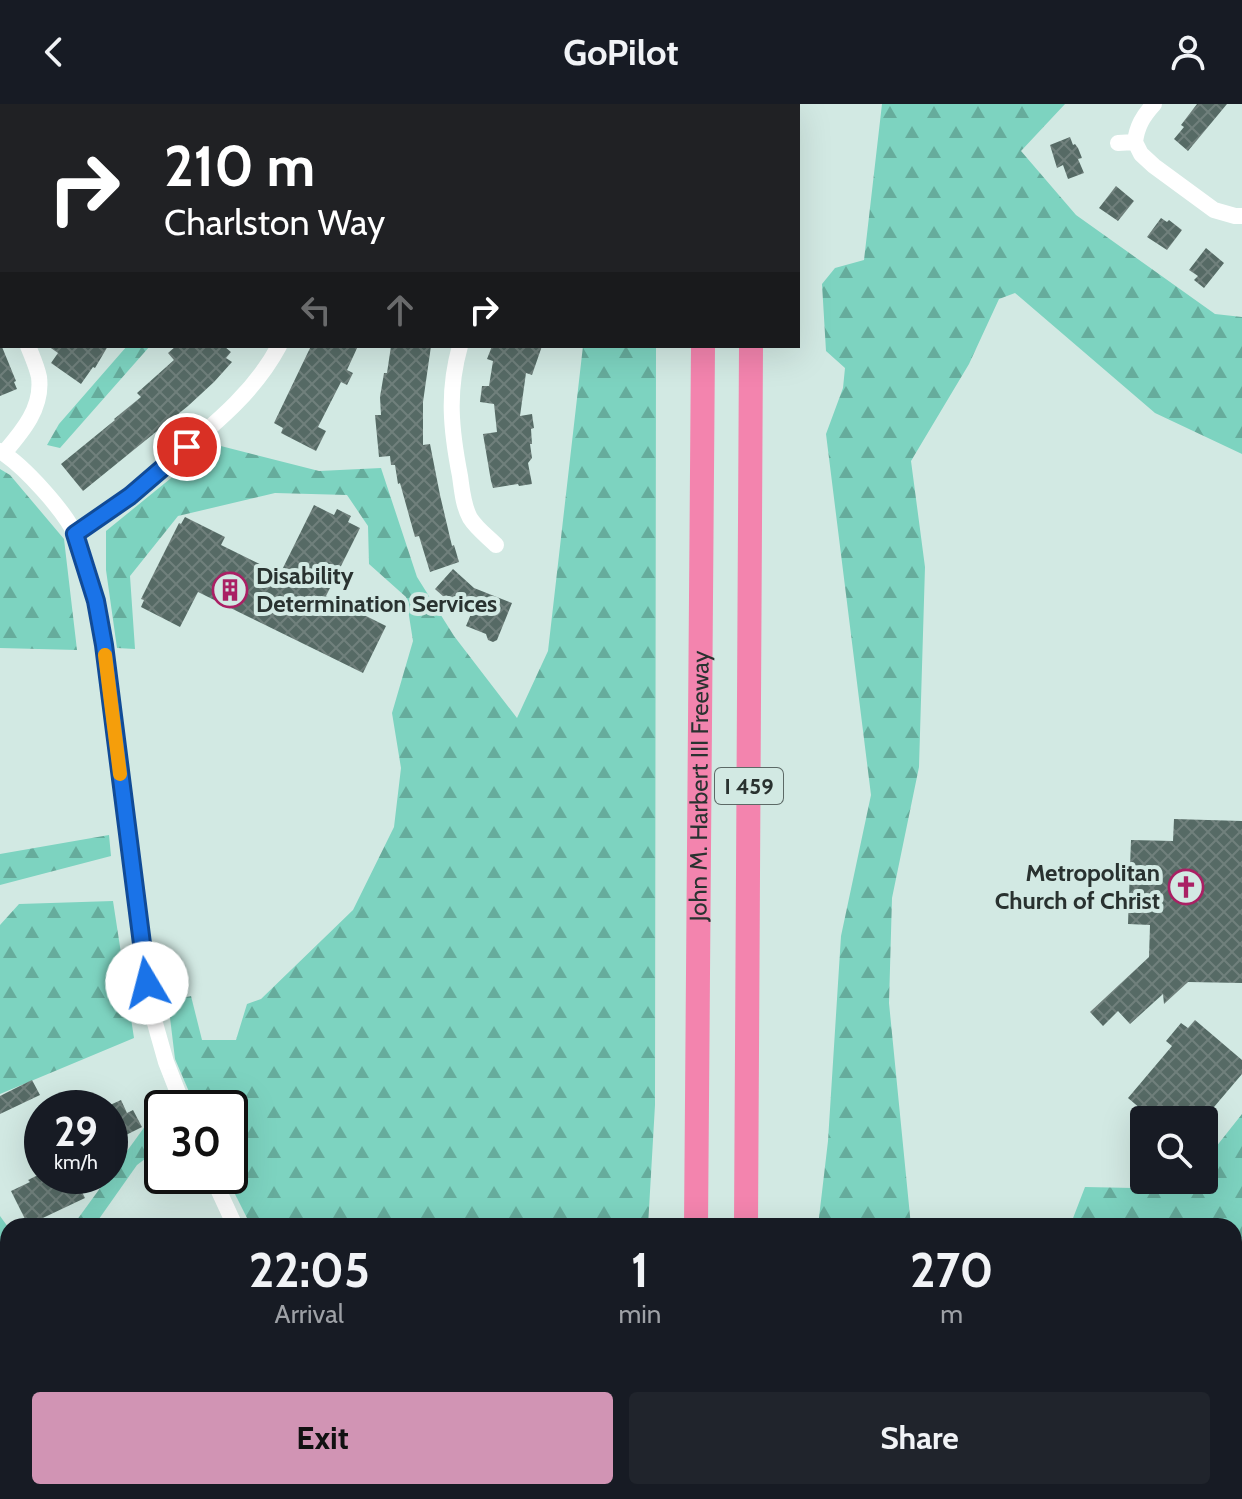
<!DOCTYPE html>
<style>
body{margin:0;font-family:Cabin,sans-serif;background:#20242c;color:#f1f3f6;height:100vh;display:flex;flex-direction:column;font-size:30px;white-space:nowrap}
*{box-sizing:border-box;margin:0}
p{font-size:26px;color:#9ea1a6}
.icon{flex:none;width:44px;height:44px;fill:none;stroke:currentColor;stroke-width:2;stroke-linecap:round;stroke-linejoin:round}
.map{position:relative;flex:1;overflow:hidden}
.drawer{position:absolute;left:0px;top:1114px;width:1242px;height:282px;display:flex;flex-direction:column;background:#171b24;border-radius:24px 24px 0 0;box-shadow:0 8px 32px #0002}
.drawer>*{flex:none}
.top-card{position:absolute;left:0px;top:0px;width:800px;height:244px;box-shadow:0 8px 32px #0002;background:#202124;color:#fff;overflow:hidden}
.fabs{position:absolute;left:1130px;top:1002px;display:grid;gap:16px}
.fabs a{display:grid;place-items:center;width:88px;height:88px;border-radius:8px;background:#171b24;box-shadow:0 8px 32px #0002;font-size:40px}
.speed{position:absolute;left:24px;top:986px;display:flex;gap:16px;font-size:40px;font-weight:700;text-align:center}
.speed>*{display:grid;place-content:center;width:104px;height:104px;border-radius:50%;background:#171b24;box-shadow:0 8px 32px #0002;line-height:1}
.speed small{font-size:20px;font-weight:400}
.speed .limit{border:4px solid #111;border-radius:12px;background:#fff;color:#111}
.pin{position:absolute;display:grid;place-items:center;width:68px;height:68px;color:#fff;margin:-34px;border:4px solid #fff;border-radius:50%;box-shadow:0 2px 8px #0007}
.me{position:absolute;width:88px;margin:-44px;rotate:352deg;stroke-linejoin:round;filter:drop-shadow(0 0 6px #0008)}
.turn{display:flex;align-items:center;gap:28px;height:168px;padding:0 32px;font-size:36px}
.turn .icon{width:104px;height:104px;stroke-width:2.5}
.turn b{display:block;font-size:56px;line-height:68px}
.lanes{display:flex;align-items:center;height:76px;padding:0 32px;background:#0003;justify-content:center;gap:40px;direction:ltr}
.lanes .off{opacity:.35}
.eta{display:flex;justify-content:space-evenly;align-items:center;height:136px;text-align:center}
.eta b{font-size:48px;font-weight:700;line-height:56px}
.primary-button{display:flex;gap:16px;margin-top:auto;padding:16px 32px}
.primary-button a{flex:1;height:92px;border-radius:8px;background:#d194b4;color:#111;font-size:32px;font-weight:700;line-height:92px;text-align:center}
.primary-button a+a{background:#20242c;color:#f1f3f6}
header{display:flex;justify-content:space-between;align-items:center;height:104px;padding:0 32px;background:#171b24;font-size:36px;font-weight:700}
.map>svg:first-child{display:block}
.forest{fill:url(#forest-firs)}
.building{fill:url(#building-cross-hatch)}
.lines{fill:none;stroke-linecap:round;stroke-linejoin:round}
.minor{stroke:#fff;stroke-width:16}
.highway{stroke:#f384ae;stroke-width:24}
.route-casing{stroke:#114b97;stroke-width:20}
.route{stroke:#1a73e8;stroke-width:14}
.slow{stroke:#f59e0b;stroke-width:14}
.labels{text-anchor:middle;stroke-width:8;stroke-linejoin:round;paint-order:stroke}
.shield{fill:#d2e9e3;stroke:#5c6966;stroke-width:2}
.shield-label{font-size:22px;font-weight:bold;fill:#293230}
.poi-label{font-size:24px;font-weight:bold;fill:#293230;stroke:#d2e9e3;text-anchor:start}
.street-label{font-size:24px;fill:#293230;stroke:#d2e9e3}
</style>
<header><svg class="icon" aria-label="back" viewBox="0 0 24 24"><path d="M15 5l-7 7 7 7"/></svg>GoPilot<svg class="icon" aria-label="person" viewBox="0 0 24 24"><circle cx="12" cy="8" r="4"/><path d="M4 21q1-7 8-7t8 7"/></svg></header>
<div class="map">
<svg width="1242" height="1395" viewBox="0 0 1242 1395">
<defs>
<pattern id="forest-firs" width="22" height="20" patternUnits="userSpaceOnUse" patternTransform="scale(2)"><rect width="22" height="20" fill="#7dd3c0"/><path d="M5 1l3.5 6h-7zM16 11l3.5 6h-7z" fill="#66ac9c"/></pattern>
<pattern id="building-cross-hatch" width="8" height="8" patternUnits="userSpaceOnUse" patternTransform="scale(2)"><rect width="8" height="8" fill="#566a65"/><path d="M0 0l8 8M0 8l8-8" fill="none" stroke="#70807c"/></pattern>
</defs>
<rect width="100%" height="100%" fill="#d2e9e3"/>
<path class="forest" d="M882,0h183l-44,47 55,64 139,99 27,3v137l-87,-41 -140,-120 -16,6 -30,65 -58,97 14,106 -6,200 -27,131 -3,105 22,223h-93l10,-85 13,-205 30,-141 -45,-361 17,-46 2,-20 -19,-17 -4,-67 13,-16 29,-8z
M127,242h23l-90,102 -13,-3 12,-21z
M583,242h73l-1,759 -7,121h-397l-25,-50h4v-68h-34l-21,-49 -7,-58 23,-5 11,44h34l11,-36 14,-5 92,-89 41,-83 7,-59 -9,-55 21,-72 -7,-44 -37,-33 -1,-38 -21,-31 -72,-2 -97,23 -48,60 5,73 -18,-1 -11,-78v-39l107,-87 106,27 62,-3 36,109 37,59 63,82 31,-67z
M0,365l10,6 54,64 13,111 -77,-2z
M109,731l2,21 -111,29v-31z
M113,797l21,137 -134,56v-169l19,-21z
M1242,1010v385h-288v-7h280v-266h-164l15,-39 98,2 7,-9h14v-18z
M151,1014l11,9v19l-25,19 -43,61h-24l4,-2z
M0,1112l8,11v265h167v7h-175z
M316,1388h344v7h-343z"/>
<path class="building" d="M1197,0h30l-39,47 -14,-12 10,-12 -3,-2z
M1070,33l3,8 2,-1 3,4 4,10 -4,1 6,14 -16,6 -5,-14 -6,3 -7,-23z
M1116,82l18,15 -16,20 -19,-13z
M1161,114l6,4 2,-2 13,10 -15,20 -20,-13z
M1206,144l18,15 -20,25 -10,-8 4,-4 -9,-6z
M0,238l16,39 -2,1 3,7 -17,7z
M48,242h60l-13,22 -2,-1 -12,17 -30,-21 7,-10z
M176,242h48l7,6 -5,6 6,4 -18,20 -26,24 -105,85 -22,-27 54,-44 -1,-1 27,-22 -4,-4 37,-33 -6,-7z
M311,242h47l-11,24 6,3 -6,12 -6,-3 -23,45 8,4 -10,20 -35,-18 2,-5 -9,-5z
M391,242h40l-8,56v43l7,-1 10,51 12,51 2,-1 5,17 -29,10 -11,-36 -4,1 -15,-54 -2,1 -3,-19h-4l-1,-9 -11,1 -4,-42h6l-1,-18 4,-24h3z
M492,242h50l-10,29 -6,-2 -6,43 12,-2 2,14 -3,1 1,15h-2l2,14 -4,5 4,21 -13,2 -1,-2 -25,4 -2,-7 -8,-47 14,-2 -3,-28 -14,-2 2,-16h7l4,-25 -6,-2z
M314,401l20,10 3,-6 14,7 -3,6 12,6 -34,68 60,30 -23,47 -165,-81 -18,35 -39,-20 3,-7 -3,-1 38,-76 2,1 4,-7 40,20 -4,8 59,29z
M453,465l21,19 38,15 -15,37 -4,2 -5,-2 -2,-6 -20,-8 5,-12 -14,-13 -4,4 -18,-16z
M1174,715l68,2v162l-54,-1 -24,22 -1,-10 -33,30 -12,-13 -15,15 -13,-14 59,-55 1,-32 -22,-1 3,-84 42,1z
M1195,916l47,40v14l-39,46h-49l-26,-22 44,-52 -6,-5 15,-18 7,5z
M32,976l8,15 -40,19v-18z
M121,996l6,13 6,-3 9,17 -32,16v-38z
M36,1072h38l11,22 -57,27 -17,-34 19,-9 -2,-2z"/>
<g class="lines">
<path class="minor" d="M228,2v-2
M509,2v-2
M1135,38l6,12 13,12 60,44 21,6h7
M1135,38c2,-16 8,-26 19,-38
M1118,39l17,-1
M0,117l2,1
M0,174l2,5
M460,242c-13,46 -9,84 0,130 2,14 3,29 10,42 7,11 17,18 26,27
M0,347c24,15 65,60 76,85 27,64 31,135 39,202 12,90 22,181 36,271l15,53 18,46
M4,349c18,-21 39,-45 35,-76 -2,-10 -7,-21 -11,-31
M75,430c37,-24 70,-51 104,-80 38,-32 76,-63 100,-108
M212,1072l23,50
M306,1388l1,7"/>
<g class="highway">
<path d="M705,2v-2"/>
<path d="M753,2v-2"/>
<path id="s1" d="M696,1122l7,-880"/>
<path d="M746,1122l5,-880"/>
<path d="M694,1395v-7"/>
<path d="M744,1395v-7"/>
</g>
</g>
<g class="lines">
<g class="route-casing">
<path id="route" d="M147,879l-43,-338 -8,-44 -21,-67 55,-38 57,-49"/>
</g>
<use href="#route" class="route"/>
<path class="slow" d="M105,551l15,119"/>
</g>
<defs>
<g id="building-ring" transform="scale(1.8)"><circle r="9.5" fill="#d2e9e3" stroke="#aa2064" stroke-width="1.5"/><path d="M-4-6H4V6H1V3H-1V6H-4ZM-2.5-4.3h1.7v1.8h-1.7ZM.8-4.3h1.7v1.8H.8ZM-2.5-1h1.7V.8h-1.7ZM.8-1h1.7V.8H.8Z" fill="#aa2064"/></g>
<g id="church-ring" transform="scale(1.8)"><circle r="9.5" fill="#d2e9e3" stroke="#aa2064" stroke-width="1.5"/><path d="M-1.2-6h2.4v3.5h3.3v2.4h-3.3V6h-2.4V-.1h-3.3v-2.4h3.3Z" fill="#aa2064"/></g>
</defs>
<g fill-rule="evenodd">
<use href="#building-ring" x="230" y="486"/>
<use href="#church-ring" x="1186" y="783"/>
</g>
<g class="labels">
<rect class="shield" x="715" y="664" width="68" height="36" rx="6"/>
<g class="shield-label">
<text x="749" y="690">I 459</text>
</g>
<g class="poi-label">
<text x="256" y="480">Disability<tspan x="256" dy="28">Determination Services</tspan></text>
<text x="1160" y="777" text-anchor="end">Metropolitan<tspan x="1160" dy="28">Church of Christ</tspan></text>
</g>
<g class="street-label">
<text dy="8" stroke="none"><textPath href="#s1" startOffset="440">John M. Harbert III Freeway</textPath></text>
</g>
</g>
</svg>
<div class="fabs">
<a><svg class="icon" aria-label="search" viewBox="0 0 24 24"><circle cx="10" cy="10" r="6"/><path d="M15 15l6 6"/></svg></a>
</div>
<div class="speed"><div>29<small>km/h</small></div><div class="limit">30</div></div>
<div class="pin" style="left:187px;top:343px;background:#d93025"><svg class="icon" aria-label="arrive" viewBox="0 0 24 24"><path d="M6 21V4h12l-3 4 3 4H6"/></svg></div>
<svg class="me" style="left:147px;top:879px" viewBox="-20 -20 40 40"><circle r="19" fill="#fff"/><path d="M0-13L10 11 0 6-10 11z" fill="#1a73e8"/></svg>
<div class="top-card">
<div class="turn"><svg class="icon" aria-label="right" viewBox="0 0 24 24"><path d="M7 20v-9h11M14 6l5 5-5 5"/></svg><div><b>210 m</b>Charlston Way</div></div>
<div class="lanes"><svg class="icon off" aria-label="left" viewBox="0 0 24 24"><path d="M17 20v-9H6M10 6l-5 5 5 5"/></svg><svg class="icon off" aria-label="ahead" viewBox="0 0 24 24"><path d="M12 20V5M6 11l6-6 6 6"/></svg><svg class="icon" aria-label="right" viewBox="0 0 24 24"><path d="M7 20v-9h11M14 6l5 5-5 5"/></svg></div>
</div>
<section class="drawer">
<div class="eta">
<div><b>22:05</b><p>Arrival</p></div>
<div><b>1</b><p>min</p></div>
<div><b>270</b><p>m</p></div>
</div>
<div class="primary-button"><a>Exit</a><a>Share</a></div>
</section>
</div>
